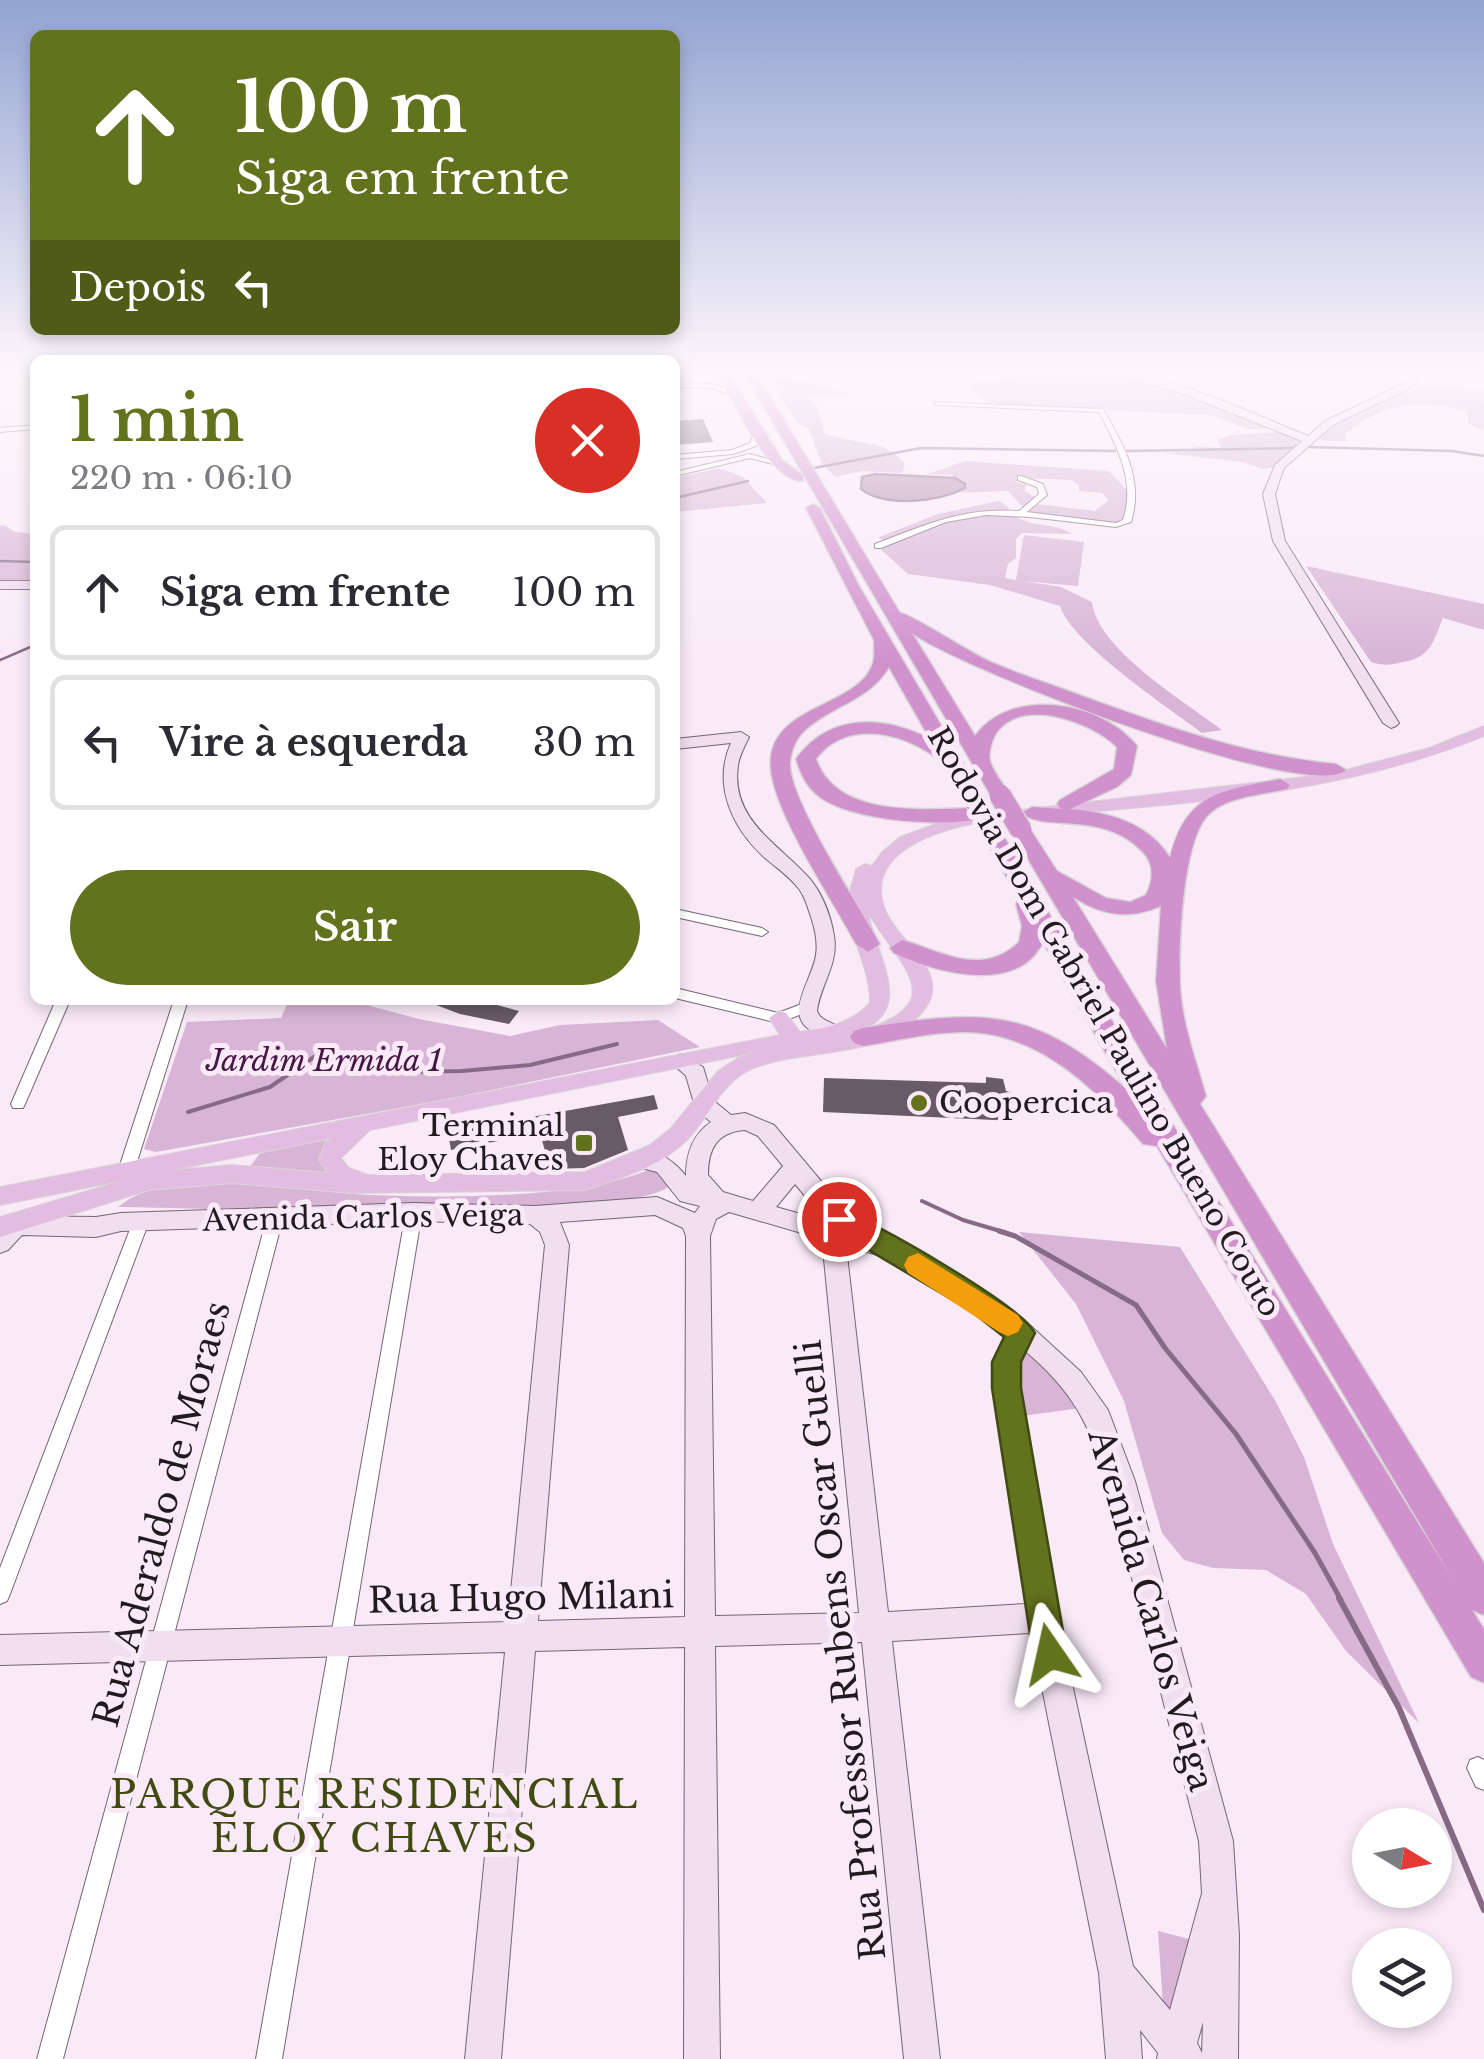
<!DOCTYPE html>
<html lang="pt">
<meta charset="utf-8">
<style>
body{margin:0;font-family:"Libre Baskerville",serif;background:#f2f2f3;color:#2b2b33;height:100vh;display:flex;flex-direction:column;font-size:38px;white-space:nowrap}
*{box-sizing:border-box;margin:0}
p{font-size:32px;color:#7c7c81}
.icon{flex:none;width:55px;height:55px;fill:none;stroke:currentColor;stroke-width:2;stroke-linecap:round;stroke-linejoin:round}
.map{position:relative;flex:1;overflow:hidden}
.details{position:absolute;left:30px;top:355px;width:650px;height:650px;display:flex;flex-direction:column;background:#fff;border-radius:15px;box-shadow:0 5px 15px #0003}
.details>*{flex:none}
.hud{position:absolute;left:30px;top:30px;width:650px;height:305px;border-radius:15px;box-shadow:0 5px 15px #0003;background:#63721d;color:#fff;overflow:hidden}
.needle{width:65px;rotate:100deg}
.tools{position:absolute;left:1352px;top:1808px;display:grid;gap:20px}
.tools a{display:grid;place-items:center;width:100px;height:100px;border-radius:50%;background:#fff;box-shadow:0 5px 15px #0003;font-size:50px}
.pin{position:absolute;display:grid;place-items:center;width:85px;height:85px;color:#fff;margin:-42px;border:5px solid #fff;border-radius:50%;box-shadow:0 2px 10px #0007}
.me{position:absolute;width:110px;margin:-55px;rotate:349deg;stroke-linejoin:round;filter:drop-shadow(0 0 8px #0008)}
.turn{display:flex;align-items:center;gap:35px;height:210px;padding:0 40px;font-size:45px}
.turn .icon{width:130px;height:130px;stroke-width:2.5}
.turn b{display:block;font-size:70px;line-height:85px}
.then{display:flex;align-items:center;height:95px;padding:0 40px;background:#0003;gap:20px;font-size:38px}
.round{display:grid;place-items:center;flex:none;width:105px;height:105px;border-radius:52px;background:#f2f2f3}
.summary{display:flex;align-items:center;justify-content:space-between;height:170px;padding:0 40px}
h1{font-size:60px;font-weight:700;line-height:75px;color:#63721d}
.primary-button{display:flex;gap:20px;margin-top:auto;padding:20px 40px}
.primary-button a{flex:1;height:115px;border-radius:60px;background:#63721d;color:#fff;font-size:40px;font-weight:700;line-height:115px;text-align:center}
ul{padding:0;list-style:none}
li{display:flex;align-items:center;gap:30px;height:135px;margin:0 20px 15px;padding:0 20px;border:5px solid #e1e1e2;border-radius:15px}
li div{flex:1}
li b{display:block;font-size:38px}
li em{font-style:normal}
.map>svg:first-child{display:block}
.green{fill:#d8b5d6;fill-rule:evenodd}
.water{fill:#b38db1;stroke:#876b86;stroke-width:2.5}
.lines{fill:none;stroke-linecap:round;stroke-linejoin:round}
.stream-far3{stroke:#876b86;stroke-width:2.5}
.stream-far2{stroke:#876b86;stroke-width:4}
.stream-far1{stroke:#876b86;stroke-width:5}
.stream{stroke:#876b86;stroke-width:6}
.building{fill:#685a67}
.street-casing{stroke:#746673;stroke-width:2}
.secondary-casing{stroke:#746673;stroke-width:2}
.primary-casing{stroke:#d7d6d7;stroke-width:2}
.highway-casing{stroke:#d7d6d7;stroke-width:3}
.street{fill:#fff;fill-rule:evenodd}
.secondary{fill:#f1def0;fill-rule:evenodd}
.primary{fill:#e3bde1;fill-rule:evenodd}
.highway{fill:#d191cd;fill-rule:evenodd}
.highway-bridge-casing{stroke:#d7d6d7;stroke-width:24;stroke-linecap:butt}
.highway-bridge{stroke:#d191cd;stroke-width:21}
.route{fill:#63721d;stroke:#404a13;stroke-width:2.5}
.slow{fill:#f59e0b}
.poi-dot{fill:#63721d;stroke:#faeaf8;stroke-width:4}
.labels{text-anchor:middle;stroke-width:10;stroke-linejoin:round;paint-order:stroke}
.street-label{font-size:30px;fill:#211b20;stroke:#faeaf8}
.park-label{font-size:30px;font-style:italic;fill:#461644;stroke:#faeaf8}
.poi-label{font-size:30px;fill:#211b20;stroke:#faeaf8;text-anchor:start}
.near-street-label{font-size:35px;fill:#211b20;stroke:#faeaf8}
.near-neighbourhood-label{font-size:38px;letter-spacing:2.5px;fill:#414a11;stroke:#faeaf8}
</style>
<div class="map">
<svg width="1484" height="2059" viewBox="0 0 1484 2059">
<rect width="100%" height="100%" fill="#faeaf8"/>
<path class="green" d="M1016,373h95l58,15 100,41h-20l-40,-14 -203,-9 -19,-5 -19,-13 6,-5 46,-7z
M781,377l71,17 -47,2c17,11 15,19 19,37 32,13 57,4 81,30l-3,10 -40,-2 -27,6 -14,-15 -12,-33c-19,-6 -26,-35 -38,-50z
M1421,386l63,5v39l-15,-6 -3,-13 -6,-2c-47,-8 -78,-5 -115,25l1,7h-24l-3,-6 72,-41 20,-2z
M1277,432l24,7 -24,28 -15,2 -19,-7 -81,-9 47,-3 -21,-4 33,2 -4,-8 15,-5z
M965,461l144,10 27,29 -12,21 -10,2 -83,-7 -23,-25 -57,2 2,-18 -25,-1zM1025,478l46,2 8,5v6l23,2 7,7 -14,11 -57,-7 -2,-6 -11,-7 1,-7 -12,-2z
M719,468l24,9 24,26 -92,9v-34z
M998,501c11,4 10,9 18,15 16,12 39,6 56,18l-50,-1 -6,6v19l-8,6 -3,14 11,2 8,-45 60,7 -6,44 -55,-5 38,6 31,15c5,47 93,100 130,128l-20,3c-34,-26 -130,-89 -142,-127l-70,-21 -82,-11 -32,-29 7,-3 -4,-5 59,-23z
M4,525l11,7 20,2v49l-35,-1v-56z
M1306,566l178,38v26l-41,-12c-10,24 -12,39 -40,44 -12,3 -20,4 -32,0z
M289,1000h59l71,19 91,17 50,-11 98,-5 42,27 -262,54 -282,51 -12,-3 43,-127 94,-4z
M348,1132l-15,46 -85,-9 16,-21z
M651,1169l7,2 12,14c-30,38 -479,23 -552,22 58,-47 182,-15 253,-12 80,3 208,4 280,-26z
M1019,1232l161,15 96,155 28,55 29,87 86,179 -73,-72 -40,-57 -40,-24 -53,-2 -29,-8 -22,-27 -38,-132 -48,-97z
M1022,1346l59,62 -59,8 -8,-52z
M1158,1931l35,9 -14,80 -16,-14z"/>
<path class="water" d="M875,474l80,4 10,6v4c-27,14 -79,20 -104,1l1,-12z"/>
<g class="lines">
<path class="stream-far3" d="M1310,447l142,4 32,5
M1127,451l169,-3
M814,468l107,-20 194,3
M675,498l73,-17
M0,561l35,1
M0,660l35,-15"/>
<path class="stream-far2" d="M188,1112l82,-25 44,-30 54,-3 30,18 64,-1 68,-6 87,-21
M922,1201l41,19 44,13"/>
<path class="stream-far1" d="M999,1231l16,5 121,69 29,43 71,86 79,119 26,47"/>
<path class="stream" d="M1339,1598l60,110 85,202"/>
</g>
<path class="building" d="M703,419l10,23 -38,3v-24z
M423,1000h56l40,11 -10,13 -49,-10z
M986,1077l17,2 3,12 7,2 3,28 -193,-9 1,-34 162,5z
M654,1095l4,14 -40,8 10,33 -44,18 -34,1 -10,-36 -89,17 -3,-18z"/>
<g class="lines">
<g class="street-casing">
<path id="street" d="M675,383l37,1 25,9 -3,2 -23,-7 -36,-1z
M934,402l169,7c21,36 41,71 28,113l-15,5 -86,-10 -43,-2 -41,7 -65,26h-6v-4c50,-19 88,-37 144,-33l20,-17 -2,-7 -19,-7v-4h3l22,8 4,11 -20,17 89,11 7,-3c13,-40 -6,-73 -24,-108l-163,-7z
M35,425v4l-35,3v-4z
M755,432l7,2 -6,12 -23,8 -58,5v-4l57,-5 18,-7z
M750,454l31,9 -4,2 -27,-7 -75,18v-4z
M675,909l87,19 6,4 -6,4 -87,-19z
M675,988l103,25 29,-11 7,5 -2,3 -33,13 -104,-25z
M56,1000h14l-45,104 -2,4h-10l-2,-4z
M174,1000h14l-53,168 -3,4 -5,2 -5,-2 -3,-4z
M414,1206l6,1 2,5 -140,847h-26l150,-847 2,-5z
M275,1212l6,1 2,5 -220,841h-26l230,-841 2,-5z
M140,1217l6,2 2,5 -138,370 -3,7 -7,3v-36l132,-344 2,-5z
M1478,1757l6,3v30l-8,-3 -9,-19 3,-8z"/>
</g>
<g class="secondary-casing">
<path id="secondary" d="M1111,373c55,-2 144,42 197,63l17,-15 82,-39 5,-9h8l-6,13 -81,39 -49,43 -9,26 10,47 114,182 -3,3 -5,2 -8,-5 -110,-182 -10,-47 12,-29 27,-24 -121,-48z
M0,581h35v8h-35z
M741,732l8,5c-4,9 -10,19 -11,29 -8,55 44,80 72,113 13,16 21,38 24,57 5,28 -14,49 -17,75 5,13 20,10 26,21l-3,5c-9,2 -13,0 -22,-3 -39,-15 -6,-52 -2,-79 2,-13 -1,-26 -5,-38 -3,-9 -6,-20 -12,-28 -9,-12 -22,-21 -34,-31 -33,-30 -53,-73 -34,-115l-56,6v-10z
M680,1054l23,13 10,33 18,15 14,-2 29,12 73,87 104,59 71,47 59,54 27,38 27,71 98,360 6,94 -1,124h-81l1,-6 -18,-23 2,29h-36l-7,-86 -68,-340 -139,8 48,418h-36l-42,-417 -147,4 5,413h-36l1,-412 -150,4 -34,408h-36l40,-407 -505,13v-30l508,-13 37,-377 -5,-13 -10,-8 -116,-3 -293,10 -25,6 -74,-2 -14,15 -8,3v-26l16,-11 80,1 25,-4 293,-10 121,3 122,-9 38,16 5,-7 -20,-5 -23,-29 -23,-6 -3,-6 3,-6c22,-7 39,6 52,22 0,-22 6,-41 25,-54l-15,-12 -10,-34 -16,-15zM745,1130l13,6 25,30 -30,35 -30,-9 -15,-17c0,-26 9,-43 37,-45zM795,1184l31,37 -50,-14zM729,1212l93,27 37,374 -144,3 -5,-380 6,-17zM655,1215l28,13 3,8 -1,381 -147,4 31,-376 -9,-23zM846,1246l42,12 118,77 -13,27v27l33,215 -138,8zM1024,1350c48,40 65,73 83,131l92,360 3,52 -32,117 -37,-44 -75,-348 -39,-229v-27zM1203,2022l-1,31 -5,-10z"/>
</g>
<g class="primary-casing">
<path id="primary" d="M1484,726v10c-157,65 -329,68 -496,85 -44,7 -128,29 -102,91 14,32 67,61 38,98 -39,51 -117,37 -170,58 -32,12 -44,48 -67,72 -27,27 -66,38 -102,50l-232,3 -121,-10 -83,7 -149,47v-20l121,-36 -121,24v-18l780,-152 -11,-17 10,-7 7,2 14,19c28,-4 51,-9 70,-29 1,-36 -23,-67 -22,-103 1,-10 6,-21 8,-31l9,-5 7,2 10,-14 18,-15 52,-19 378,-44 99,-26zM868,912c31,55 88,91 -11,120 61,-21 18,-77 11,-120zM757,1052l-19,6 -20,13 -47,57 -21,17 -65,27 -217,3 -19,-7 -8,-10 29,-28zM332,1138l-6,4 -7,17 9,14 -96,-8 -59,5z"/>
</g>
<g class="highway-casing">
<path id="highway" d="M717,373h12l53,87 21,15v6c-33,2 -70,-81 -86,-108z
M744,373h12l144,240c10,0 73,42 93,50 33,14 67,24 100,37 80,29 158,56 243,64l10,6c-39,34 -387,-102 -434,-137l63,103c36,-50 126,-35 162,10l-6,29 -14,12 -47,22c38,3 79,14 100,49 16,-66 52,-67 110,-79l10,6 -3,4c-25,6 -61,7 -80,27 -26,30 -30,143 -26,182 4,34 16,66 25,98l-6,8 284,459v52l-12,-5 12,19v54l-13,-6 -314,-531 -14,-2c-45,-54 -104,-112 -179,-112 -34,0 -68,9 -101,14l-9,-3 -4,-6 4,-6 9,-3c118,-18 168,-23 263,61l-83,-147c-26,54 -109,30 -149,11l-4,-5 12,-8c39,11 80,38 117,2l3,-16 -6,-22 3,-5 -37,-65 11,-6 7,2 203,346 249,402 -441,-748 3,-4h14l29,45 49,27 24,4 16,-7c7,-14 9,-30 -3,-43 -41,-43 -99,-19 -121,-39l10,-6 29,2 -4,-5 3,-4 54,-31 3,-22c-24,-24 -94,-51 -120,-15 -5,7 -9,21 -7,29 3,11 14,24 20,34l-3,4h-14zM1073,897c30,19 56,23 88,9l-5,75 11,68z
M813,504l7,4 39,78 126,214 -3,4h-14c-8,-11 -14,-32 -25,-41 -35,-30 -96,-46 -127,-4 21,60 108,50 160,49l10,6 -3,4c-39,10 -128,3 -162,-20 -14,-10 -20,-23 -25,-39 33,-46 87,-44 134,-20l-41,-72c-20,34 -57,38 -85,64 -9,9 -14,22 -14,34 0,36 70,143 90,179l-12,8 -12,-8c-23,-44 -80,-128 -85,-174 -7,-66 88,-61 102,-107 2,-6 1,-16 1,-23l-68,-132z"/>
</g>
<use href="#street" class="street"/>
<use href="#secondary" class="secondary"/>
<use href="#primary" class="primary"/>
<use href="#highway" class="highway"/>
<g class="highway-bridge-casing">
<path id="highway-bridge" d="M1000,795l21,35
M975,800l18,34"/>
</g>
<use href="#highway-bridge" class="highway-bridge"/>
</g>
<linearGradient id="sky" x2="0" y2="1"><stop stop-color="#93a4d2"/><stop offset="0.56" stop-color="#fdf6fc"/><stop offset="1" stop-color="#fdf6fc" stop-opacity="0"/></linearGradient>
<rect width="1484" height="661" fill="url(#sky)"/>
<path class="route" d="M839,1209c33,11 183,97 196,124l-14,29v26l46,266 -5,12 -12,5 -12,-5 -5,-12 -41,-266v-26l12,-25 -33,-26 -141,-84 -4,-8 4,-7z"/>
<path class="slow" d="M918,1253l100,62 5,8 -5,9 -10,4 -9,-4 -91,-59 -4,-8 4,-8z"/>
<g class="poi-dot">
<circle cx="919" cy="1103" r="10"/>
<rect x="574" y="1133" width="20" height="20" rx="5"/>
</g>
<g class="labels">
<g class="street-label">
<text transform="translate(1104 1022) rotate(60)" y="10">Rodovia Dom Gabriel Paulino Bueno Couto</text>
<text transform="translate(363 1218) rotate(-1)" y="10">Avenida Carlos Veiga</text>
</g>
<g class="park-label">
<text x="324" y="1071">Jardim Ermida 1</text>
</g>
<g class="poi-label">
<text x="939" y="1113">Coopercica</text>
<text x="564" y="1136" text-anchor="end">Terminal<tspan x="564" dy="34">Eloy Chaves</tspan></text>
</g>
<g class="near-street-label">
<text transform="translate(162 1514) rotate(-75)" y="12">Rua Aderaldo de Moraes</text>
<text transform="translate(521 1598) rotate(-1)" y="12">Rua Hugo Milani</text>
<text transform="translate(1151 1610) rotate(74)" y="12">Avenida Carlos Veiga</text>
<text transform="translate(841 1650) rotate(-96)" y="12">Rua Professor Rubens Oscar Guelli</text>
</g>
<g class="near-neighbourhood-label">
<text x="375" y="1808">PARQUE RESIDENCIAL<tspan x="375" dy="44">ELOY CHAVES</tspan></text>
</g>
</g>
</svg>
<div class="tools">
<a><svg class="needle" viewBox="-14 -14 28 28"><path d="M0-13l5 13h-10z" fill="#e53935"/><path d="M0 13l5-13h-10z" fill="#7c7c81"/></svg></a>
<a><svg class="icon" aria-label="layers" viewBox="0 0 24 24"><path d="M12 4l9 5-9 5-9-5zM3 14l9 5 9-5"/></svg></a>
</div>
<div class="pin" style="left:839px;top:1219px;background:#d93025"><svg class="icon" aria-label="arrive" viewBox="0 0 24 24"><path d="M6 21V4h12l-3 4 3 4H6"/></svg></div>
<svg class="me" style="left:1050px;top:1654px" viewBox="-20 -20 40 40"><path d="M0-17L14 15 0 8-14 15z" fill="#63721d" stroke="#fff" stroke-width="4"/></svg>
<div class="hud">
<div class="turn"><svg class="icon" aria-label="ahead" viewBox="0 0 24 24"><path d="M12 20V5M6 11l6-6 6 6"/></svg><div><b>100 m</b>Siga em frente</div></div>
<div class="then">Depois<svg class="icon" aria-label="left" viewBox="0 0 24 24"><path d="M17 20v-9H6M10 6l-5 5 5 5"/></svg></div>
</div>
<section class="details">
<div class="summary"><div><h1>1 min</h1><p>220 m · 06:10</p></div><a class="round" style="background:#d93025;color:#fff"><svg class="icon" aria-label="close" viewBox="0 0 24 24"><path d="M6 6l12 12M18 6L6 18"/></svg></a></div>
<ul>
<li><svg class="icon" aria-label="ahead" viewBox="0 0 24 24"><path d="M12 20V5M6 11l6-6 6 6"/></svg><div><b>Siga em frente</b></div><em>100 m</em></li>
<li><svg class="icon" aria-label="left" viewBox="0 0 24 24"><path d="M17 20v-9H6M10 6l-5 5 5 5"/></svg><div><b>Vire à esquerda</b></div><em>30 m</em></li>
</ul>
<div class="primary-button"><a>Sair</a></div>
</section>
</div>
